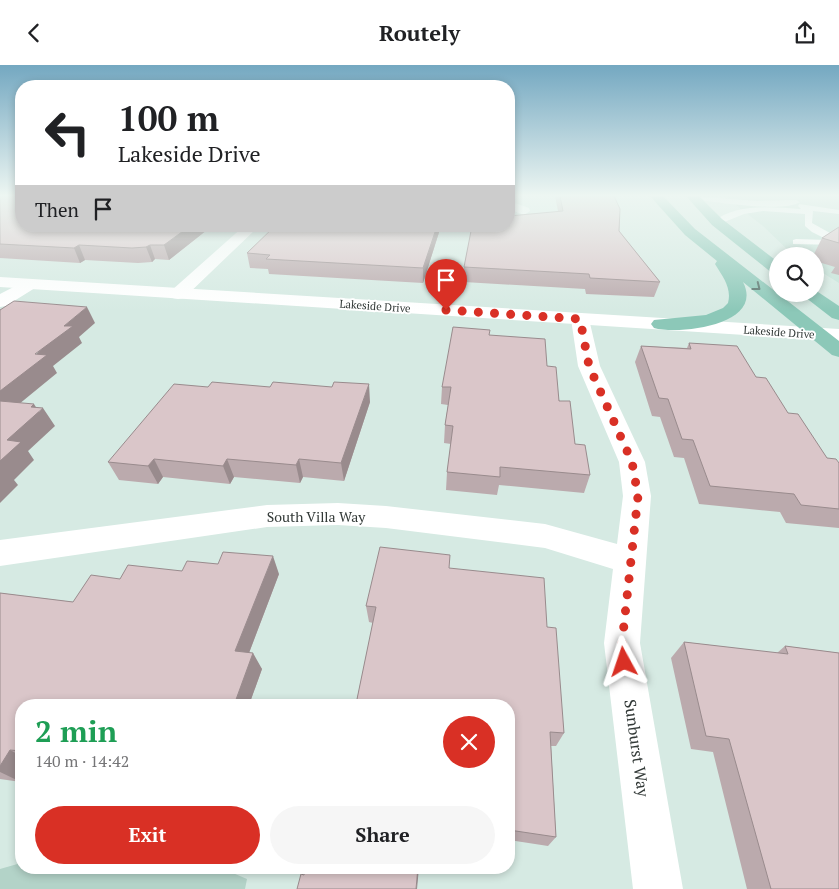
<!DOCTYPE html>
<meta charset="utf-8">
<style>
body{margin:0;font-family:"PT Serif",serif;background:#f6f6f6;color:#202124;height:100vh;display:flex;flex-direction:column;font-size:19px;white-space:nowrap}
*{box-sizing:border-box;margin:0}
p{font-size:16px;color:#757577}
.icon{flex:none;width:28px;height:28px;fill:none;stroke:currentColor;stroke-width:2;stroke-linecap:round;stroke-linejoin:round}
.map{position:relative;flex:1;overflow:hidden}
.panel{position:absolute;left:15px;top:634px;width:500px;height:175px;display:flex;flex-direction:column;background:#fff;border-radius:20px;box-shadow:0 2px 8px #0003}
.panel>*{flex:none}
.top-card{position:absolute;left:15px;top:15px;width:500px;height:152px;border-radius:20px;box-shadow:0 2px 8px #0003;background:#fff;color:#202124;overflow:hidden}
.buttons{position:absolute;left:769px;top:182px;display:grid;gap:10px}
.buttons a{display:grid;place-items:center;width:55px;height:55px;border-radius:50%;background:#fff;box-shadow:0 2px 8px #0003;font-size:25px}
.pin{position:absolute;display:grid;place-items:center;width:42px;height:42px;color:#fff;margin:-51px -21px;border-radius:50% 50% 50% 0;rotate:-45deg;box-shadow:0 0 5px #0007}
.pin .icon{rotate:45deg}
.me{position:absolute;width:55px;margin:-28px;rotate:355deg;stroke-linejoin:round;filter:drop-shadow(0 0 4px #0008)}
.turn{display:flex;align-items:center;gap:18px;height:105px;padding:0 20px;font-size:22px}
.turn .icon{width:65px;height:65px;stroke-width:2.5}
.turn b{display:block;font-size:35px;line-height:42px}
.then{display:flex;align-items:center;height:48px;padding:0 20px;background:#0003;gap:10px;font-size:19px}
.round{display:grid;place-items:center;flex:none;width:52px;height:52px;border-radius:26px;background:#f6f6f6}
.head{display:flex;align-items:center;justify-content:space-between;height:85px;padding:0 20px}
h1{font-size:30px;font-weight:600;line-height:38px;color:#1e9e55}
.action{display:flex;gap:10px;margin-top:auto;padding:10px 20px}
.action a{flex:1;height:58px;border-radius:30px;background:#d93025;color:#fff;font-size:20px;font-weight:600;line-height:58px;text-align:center}
.action a+a{background:#f6f6f6;color:#202124}
header{display:flex;justify-content:space-between;align-items:center;height:65px;padding:0 20px;background:#fff;font-size:22px;font-weight:600}
.map>svg:first-child{display:block}
.built{fill:#c5e2d8}
.green{fill:#b3d3c8}
.lines{fill:none;stroke-linecap:round;stroke-linejoin:round}
.service{fill:#fff;fill-rule:evenodd}
.minor{fill:#fff;fill-rule:evenodd}
.secondary{fill:#fff;fill-rule:evenodd}
.primary{fill:#8cc8b8;fill-rule:evenodd}
.wall{fill:#bbaaad}
.shaded-wall{fill:#998b8d}
.building{fill:#dac6c9;stroke:#998b8d}
.oneway{stroke:#56726b}
.route{stroke:#d93025;stroke-width:9;stroke-dasharray:0 16.2}
.labels{text-anchor:middle;stroke-width:4;stroke-linejoin:round;paint-order:stroke}
.far-street-label{font-size:11px;fill:#323937;stroke:#fff}
.street-label{font-size:14px;fill:#323937;stroke:#fff}
.near-street-label{font-size:16px;fill:#323937;stroke:#fff}
</style>
<header><svg class="icon" aria-label="back" viewBox="0 0 24 24"><path d="M15 5l-7 7 7 7"/></svg>Routely<svg class="icon" aria-label="share" viewBox="0 0 24 24"><path d="M12 15V3M7 8l5-5 5 5M5 13v7h14v-7"/></svg></header>
<div class="map">
<svg width="839" height="824" viewBox="0 0 839 824">
<rect width="100%" height="100%" fill="#d6eae3"/>
<path class="built" d="M724,131h115v87l-24,-15v-12h-19l-4,-2 -29,-28z"/>
<path class="green" d="M21,798v4l200,1 26,11 -2,10h-245v-20z"/>
<g class="lines">
<path class="service" d="M690,131l67,5 39,-1 4,2c-16,11 -86,0 -107,-3z
M799,139l40,6v4l-26,-3 -1,12 27,15v7l-46,-1v-4l3,-1 32,1 -16,-8 -7,-6v-12l-42,-3 -19,3 -27,11 -4,-3c22,-19 61,-15 88,-13l-3,-3z"/>
<path class="minor" d="M509,136l20,7 1,3 -6,4 -15,-6z
M244,161h15l-75,72 -6,1 -6,-1 -3,-4 3,-4z
M29,214l6,1 2,4 -2,4 -29,18 -6,1v-13z
M580,248l7,2 2,4 11,47 45,96 6,34 -11,147 43,246h-50l-29,-246 9,-74 -68,-21 -159,-20 -48,-3 -71,2 -267,39v-26l267,-35 71,-2 48,3 159,18 72,20 6,-48 -4,-34 -41,-96 -7,-47 2,-4z"/>
<path class="secondary" d="M0,212l839,52v12l-839,-54z"/>
<path class="primary" d="M650,131h13l32,33 144,112v16l-7,-2 -89,-73c22,43 -63,53 -89,46l-3,-4 3,-4 52,-5 17,-7 5,-5c4,-15 -5,-26 -13,-39l2,-3 -32,-26z
M686,131h13l23,23 56,43v13l-6,-2 -60,-48z
M815,225l24,16v14l-7,-2 -31,-24h14z"/>
</g>
<path class="wall" d="M0,131l21,30h191l-43,34 -14,-1 -3,3 -14,1 -53,-3 -5,3 -80,-5z
M555,131h59l5,35 41,51 -6,15 -68,-3 -1,-5 -121,-7v-15l94,-56z
M441,161l-18,57 -154,-9 -1,-5 -18,-1 -3,-15z
M839,162v48l-8,-2 4,-6 -20,-6v-5h-2l9,-18z
M489,270l58,31 28,78 15,31 -6,18 -85,-8 -2,10 -51,-5 1,-18 4,-28 -7,-1 1,-18 3,-20 -7,-1 1,-17z
M689,278l67,34 71,81 12,5v65l-53,-5 -6,-11 -81,-8 -15,-46 -10,-1 -14,-40 -8,-1 -17,-54 6,-16 46,2z
M208,322h62l100,15 -26,79 -41,-4 -3,6 -66,-6 -4,7 -67,-7 -5,7 -39,-4 -11,-18z
M449,503l98,59 17,106 -8,13h-5l5,91 -8,9 -39,-6v-135l-153,-1 17,-81 -4,-1 -3,-16z
M182,506l97,3 -30,79 13,16 -13,36h-228v77l-21,-3v-186l73,9 47,-23z
M684,577l93,11 8,-7 54,7v236h-92l-34,-137 -22,-3 -20,-91z"/>
<path class="shaded-wall" d="M190,161h22l-43,34 -5,-15z
M437,161h4l-18,57v-15z
M79,180l6,15 -5,3 -6,-15z
M150,180l5,14 -3,3 -6,-15z
M87,242l8,16 -16,14 3,6 -29,23 4,7 -55,45 -2,-3v-24l64,-65z
M369,319l1,18 -26,79 -3,-18z
M34,339l5,8 4,-4 12,18 -27,25 6,9 -20,20 4,5 -18,18v-42l7,-21 24,-33z
M154,394l9,18 -5,7 -10,-18z
M227,394l7,18 -4,7 -7,-18z
M299,394l4,18 -3,6 -4,-18z
M273,491l6,18 -35,92 -9,-15z
M253,588l9,16 -13,36h-15z
M10,685l11,6v26l-21,-10v-6z
M418,802h1l-2,22h-1z"/>
<path class="building" d="M0,131h21v30h169l-26,19h-14l-4,2 -14,1 -53,-3 -5,3 -74,-4z
M560,131h54l6,13 -1,22 41,51 -70,-4 -1,-4 -125,-7 8,-41h37v-10l54,-5z
M275,161h162l-14,42 -157,-9 4,-4 -23,-2z
M839,162v16l-17,-5z
M14,236l73,6 -23,19h9l-38,28 12,1 -47,36v-81z
M453,262l37,3 -1,5 56,4 2,27 9,1 3,34h11l5,43 10,1 5,30 -90,-8v10l-53,-5 6,-46 -8,-1 6,-38h-9z
M689,278l48,3 19,31 10,1 22,35 10,1 29,44 9,1 3,4v46l-38,-4 -7,-11 -84,-8 -17,-46 -11,-1 -14,-40 -9,-1 -18,-52 50,3z
M212,317l58,5 3,-5 59,5 2,-5 35,2 -28,79 -42,-4 -3,6 -69,-6 -4,7 -69,-7 -6,7 -40,-4 66,-78 34,3z
M0,336l34,3 -3,3 12,1 -36,32 14,2 -21,19z
M380,482l70,8 -1,13 95,10 3,49 9,1 8,105 -14,-1 6,105 -47,-7v-125h-167l1,-2 13,1 20,-97 -10,-1z
M223,487l50,4 -38,95 18,2 -19,52h-213v46l-11,-1 -10,16v-173l73,9 18,-27 29,4 8,-14 54,6 5,-10 31,3z
M684,577l104,12 -3,-8 54,7v236h-68l-42,-150 -23,-3z
M305,802h113l-2,22h-119l4,-15 3,1z"/>
<defs><path id="oneway-chevron" d="M-2-3.5L2.5 0L-2 3.5" fill="none" stroke-width="1.6" stroke-linecap="round" stroke-linejoin="round" transform="scale(1.25)"/></defs>
<use class="oneway" href="#oneway-chevron" transform="translate(757 222) rotate(38)"/>
<linearGradient id="sky" x2="0" y2="1"><stop stop-color="#74a8c1"/><stop offset="0.53" stop-color="#edf6f2"/><stop offset="1" stop-color="#edf6f2" stop-opacity="0"/></linearGradient>
<rect width="839" height="246" fill="url(#sky)"/>
<g class="lines">
<path class="route" d="M446,245l134,9 9,47 43,96 6,34 -16,147 2,19"/>
</g>
<g class="labels">
<g class="far-street-label">
<text transform="translate(375 241) rotate(4)" y="4">Lakeside Drive</text>
<text transform="translate(779 267) rotate(4)" y="4">Lakeside Drive</text>
</g>
<g class="street-label">
<text x="316" y="457">South Villa Way</text>
</g>
<g class="near-street-label">
<text transform="translate(637 683) rotate(82)" y="6">Sunburst Way</text>
</g>
</g>
</svg>
<div class="buttons">
<a><svg class="icon" aria-label="search" viewBox="0 0 24 24"><circle cx="10" cy="10" r="6"/><path d="M15 15l6 6"/></svg></a>
</div>
<div class="pin" style="left:446px;top:245px;background:#d93025"><svg class="icon" aria-label="arrive" viewBox="0 0 24 24"><path d="M6 21V4h12l-3 4 3 4H6"/></svg></div>
<svg class="me" style="left:624px;top:597px" viewBox="-20 -20 40 40"><path d="M0-17L14 15 0 8-14 15z" fill="#d93025" stroke="#fff" stroke-width="4"/></svg>
<div class="top-card">
<div class="turn"><svg class="icon" aria-label="left" viewBox="0 0 24 24"><path d="M17 20v-9H6M10 6l-5 5 5 5"/></svg><div><b>100 m</b>Lakeside Drive</div></div>
<div class="then">Then<svg class="icon" aria-label="arrive" viewBox="0 0 24 24"><path d="M6 21V4h12l-3 4 3 4H6"/></svg></div>
</div>
<section class="panel">
<div class="head"><div><h1>2 min</h1><p>140 m · 14:42</p></div><a class="round" style="background:#d93025;color:#fff"><svg class="icon" aria-label="close" viewBox="0 0 24 24"><path d="M6 6l12 12M18 6L6 18"/></svg></a></div>
<div class="action"><a>Exit</a><a>Share</a></div>
</section>
</div>
